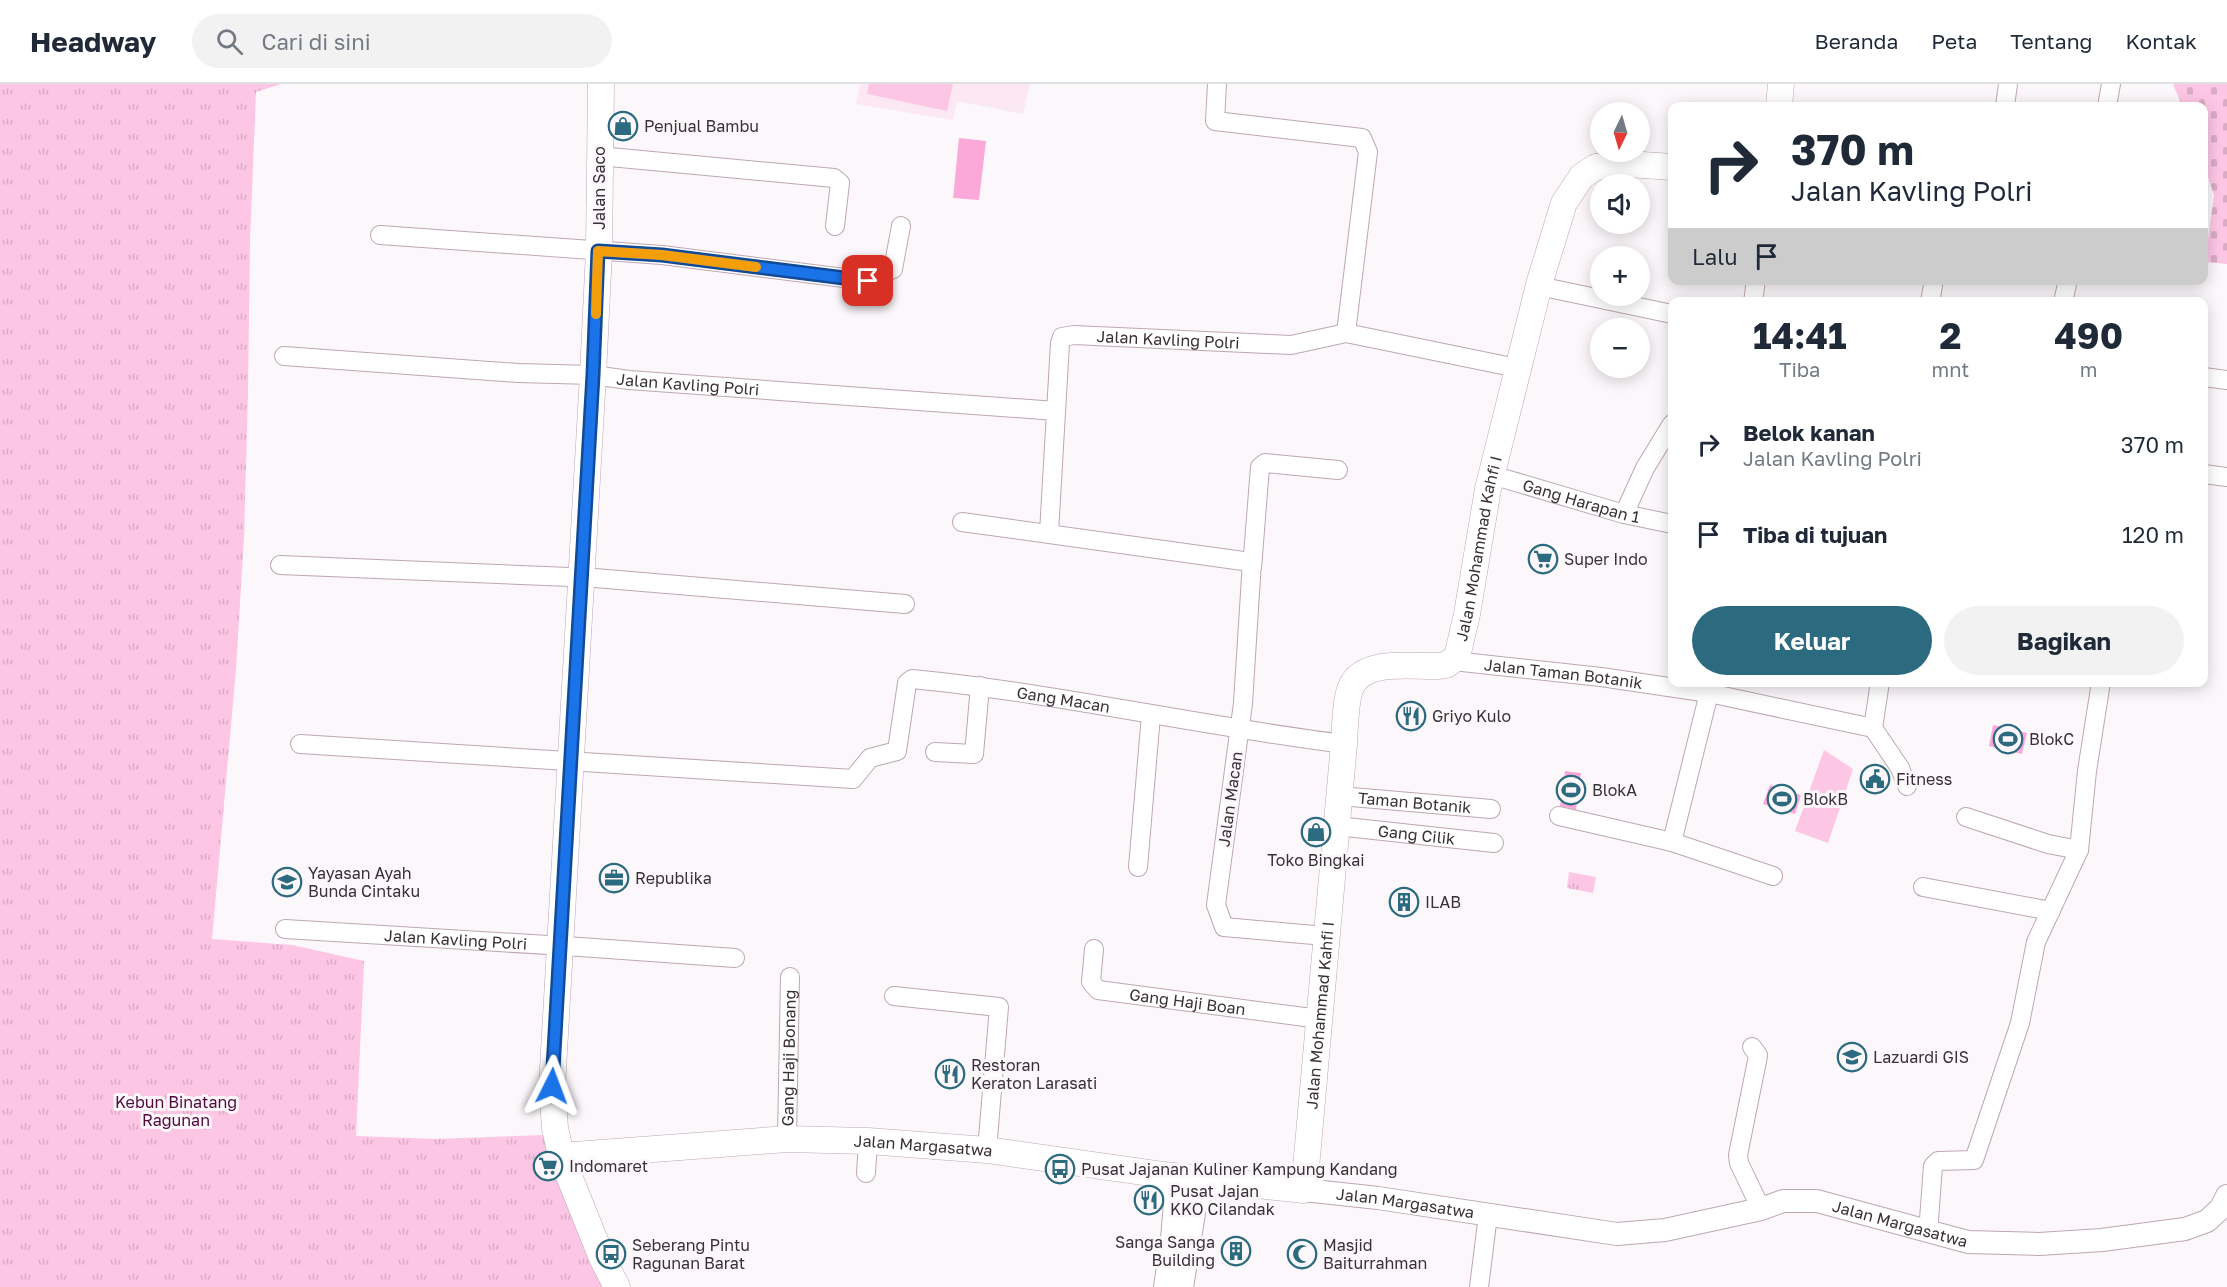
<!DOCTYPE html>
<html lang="id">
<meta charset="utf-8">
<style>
body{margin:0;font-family:"Golos Text",sans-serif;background:#f2f2f3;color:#1f2937;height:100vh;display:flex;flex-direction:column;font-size:22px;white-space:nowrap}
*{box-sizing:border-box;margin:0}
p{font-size:20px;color:#747a83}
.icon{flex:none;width:33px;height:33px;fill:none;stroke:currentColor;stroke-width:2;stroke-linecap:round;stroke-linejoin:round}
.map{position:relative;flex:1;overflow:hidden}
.details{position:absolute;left:1668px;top:213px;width:540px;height:390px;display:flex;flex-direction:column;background:#fff;border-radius:12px;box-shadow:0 3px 15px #0003}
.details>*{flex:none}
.top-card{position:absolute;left:1668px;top:18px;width:540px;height:183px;border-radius:12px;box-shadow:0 3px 15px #0003;background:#fff;color:#1f2937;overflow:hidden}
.needle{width:39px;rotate:185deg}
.fabs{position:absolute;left:1590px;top:18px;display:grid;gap:12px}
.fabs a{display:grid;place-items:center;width:60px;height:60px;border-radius:50%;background:#fff;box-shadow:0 3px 15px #0003;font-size:30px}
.pin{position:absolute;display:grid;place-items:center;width:51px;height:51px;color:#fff;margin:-26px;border-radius:12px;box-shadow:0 3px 9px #0006}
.me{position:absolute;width:66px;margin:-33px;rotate:3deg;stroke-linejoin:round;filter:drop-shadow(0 0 4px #0008)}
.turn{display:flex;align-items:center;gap:21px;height:126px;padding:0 24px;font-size:27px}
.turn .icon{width:78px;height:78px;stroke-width:2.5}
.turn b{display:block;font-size:42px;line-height:51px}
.then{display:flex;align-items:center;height:57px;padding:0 24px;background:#0003;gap:12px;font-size:22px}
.eta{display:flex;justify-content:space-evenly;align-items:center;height:102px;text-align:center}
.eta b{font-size:36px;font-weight:700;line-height:42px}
.action{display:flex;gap:12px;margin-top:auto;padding:12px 24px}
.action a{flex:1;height:69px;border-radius:36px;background:#2b6a7f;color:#fff;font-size:24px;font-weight:700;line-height:69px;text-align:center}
.action a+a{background:#f2f2f3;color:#1f2937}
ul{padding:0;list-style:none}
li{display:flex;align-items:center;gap:18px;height:90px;padding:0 24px}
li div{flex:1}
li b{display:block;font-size:22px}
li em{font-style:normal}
header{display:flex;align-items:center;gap:36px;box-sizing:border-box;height:84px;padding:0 30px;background:#fff;border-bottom:2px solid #e0e1e3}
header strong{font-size:28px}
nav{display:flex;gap:33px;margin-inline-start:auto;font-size:21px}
.search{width:420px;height:54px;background:#f2f2f3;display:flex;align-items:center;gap:15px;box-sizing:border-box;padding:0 21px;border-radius:33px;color:#747a83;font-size:22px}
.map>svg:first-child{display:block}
.built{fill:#fbe8f2}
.grass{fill:#fdc6e5}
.cemetery{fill:url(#cemetery-stones)}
.park{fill:url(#park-tufts)}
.water{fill:#fca8d8}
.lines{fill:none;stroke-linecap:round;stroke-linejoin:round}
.minor-casing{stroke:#bda7b3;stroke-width:20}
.tertiary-casing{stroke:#bda7b3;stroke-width:24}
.secondary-casing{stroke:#bda7b3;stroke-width:27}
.minor{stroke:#fff;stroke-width:18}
.tertiary{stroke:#fff;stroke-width:22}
.secondary{stroke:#fff;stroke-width:26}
.route-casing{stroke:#114b97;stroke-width:15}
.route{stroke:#1a73e8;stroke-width:10}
.slow{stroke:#f59e0b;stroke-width:10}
.labels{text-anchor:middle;stroke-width:6;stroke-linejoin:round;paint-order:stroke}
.poi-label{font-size:16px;fill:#3a3136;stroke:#fcf7fa;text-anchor:start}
.street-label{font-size:16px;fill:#3a3136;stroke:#fcf7fa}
.park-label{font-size:16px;fill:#52093c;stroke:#fcf7fa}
</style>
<header>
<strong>Headway</strong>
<div class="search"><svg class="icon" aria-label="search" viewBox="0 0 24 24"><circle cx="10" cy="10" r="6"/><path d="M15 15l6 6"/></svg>Cari di sini</div>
<nav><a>Beranda</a><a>Peta</a><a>Tentang</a><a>Kontak</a></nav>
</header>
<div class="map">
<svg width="2227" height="1203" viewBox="0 0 2227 1203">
<defs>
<pattern id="cemetery-stones" width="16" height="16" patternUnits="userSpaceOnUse" patternTransform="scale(1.5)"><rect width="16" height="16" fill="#fdc6e5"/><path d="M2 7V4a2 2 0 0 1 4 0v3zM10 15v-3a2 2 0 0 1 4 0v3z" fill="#daabc5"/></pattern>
<pattern id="park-tufts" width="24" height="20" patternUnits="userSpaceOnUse" patternTransform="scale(1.5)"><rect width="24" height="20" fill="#fdc6e5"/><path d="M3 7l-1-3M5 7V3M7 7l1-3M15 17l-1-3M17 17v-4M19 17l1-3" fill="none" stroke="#daabc5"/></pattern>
</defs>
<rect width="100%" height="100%" fill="#fcf7fa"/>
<path class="built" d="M860,0h170l-7,30 -66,-13 -4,19 -97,-16z"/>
<path class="grass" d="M869,0h84l-6,27 -80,-17z
M1824,666l29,19 -25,74 -33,-12z"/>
<path class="cemetery" d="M2173,0h54v180l-22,-2 9,-67 -10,-30v-59h-22z"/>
<path class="park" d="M0,0h281l-25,8 -6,148 -2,153 -4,144 -8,132 -24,270 80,6 72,16 -8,175 80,3 108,-4 71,152h-615z
M1569,788l27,5 -3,16 -26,-5z"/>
<path class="water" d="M959,54l27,3 -7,59 -26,-2z
M1993,641l34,8 -5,21 -33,-8z
M1565,687l16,2 -5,37 -16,-4z
M1770,701l31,10 -6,19 -32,-10z"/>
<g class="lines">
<g class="minor-casing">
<g id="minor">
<path d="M1217,0l-2,37 147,17 6,14 -22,181"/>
<path d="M2005,22l3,-22"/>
<path d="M2107,22l4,-22"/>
<path d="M599,72l235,22 6,5 -5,43"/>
<path d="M380,151l282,20 206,26 25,-12 8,-43"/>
<path d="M1539,202l133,28"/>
<path d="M1753,218l3,-22"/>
<path d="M1930,218l4,-22"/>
<path d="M2063,218l5,-22"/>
<path id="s1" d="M284,272l234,17 75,2 36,5 427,31"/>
<path d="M2204,293l23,3"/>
<path d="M2204,390l23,3"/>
<path id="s2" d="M1492,391l132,39 48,10"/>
<path d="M1624,430l21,-46 27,-44"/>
<path d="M962,438l281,39c8,3 9,7 8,16l-8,126 -27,202 8,22 101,9"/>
<path id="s3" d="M1049,449l11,-190 2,-6 12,-2 217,10 55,-12 171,35"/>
<path d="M280,481l315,13 310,26"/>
<path d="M1252,484l8,-101 5,-4 73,7"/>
<path id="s4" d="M1453,577l148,16 108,16 164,35 27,40 7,18"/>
<path d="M1873,644l7,-46"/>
<path id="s5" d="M300,660l553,35 17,-21 27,-7 10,-68 5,-4c145,14 287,47 432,65"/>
<path d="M935,668l39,2 6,-68"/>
<path id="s6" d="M1340,712l151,13"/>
<path d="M1559,732l113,26 101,34"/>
<path d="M1966,733l82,27 31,6"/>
<path id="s7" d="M1337,742l157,17"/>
<path d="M1672,758l37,-149"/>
<path d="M1138,783l13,-152"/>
<path d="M1923,803l128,24"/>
<path id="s8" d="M285,845l295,18 155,11"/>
<path id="s9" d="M1094,865l-3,33 7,8 222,29"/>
<path d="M894,912l105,11 -12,143"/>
<path d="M1752,963l6,8 -1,6 -19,94 1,8 22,46"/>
<path id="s10" d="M787,1055l3,-162"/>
<path d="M866,1089l2,-32"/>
<path d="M1928,1149l5,-67 5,-5 36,-1 46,-137 16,-81 43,-92 8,-79 14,-89"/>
<path d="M1479,1203l9,-72"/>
</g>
</g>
<g class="tertiary-casing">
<g id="tertiary">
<path d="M1164,1091l11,28 -3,36 -7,48"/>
<path id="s11" d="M1304,1106l74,8 239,36 48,-4 96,-21 22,-8h34l151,41 71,2 63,-4 83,-11 22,-8 14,-13 6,-12"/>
<path d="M1182,1203l14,-86 14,-21"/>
</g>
</g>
<g class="secondary-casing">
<g id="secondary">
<path d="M601,0l-2,167 -6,124 -41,711 3,42 6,28 41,102 15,29"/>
<path d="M1779,22l2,-22"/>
<path id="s12" d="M561,1072l226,-17 81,2 119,9 177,25 140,15 40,-446c1,-17 1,-35 5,-51 8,-36 61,-26 90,-27l7,-1 11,-8 10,-43 21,-125 52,-208 24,-78 18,-27 14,-9 32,-3 44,3"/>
</g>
</g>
<use href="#minor" class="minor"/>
<use href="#tertiary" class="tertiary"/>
<use href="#secondary" class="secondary"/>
</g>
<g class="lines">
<g class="route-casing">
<path id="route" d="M552,1002l41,-711 5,-124 64,4 206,26"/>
</g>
<use href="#route" class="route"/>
<path class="slow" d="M596,230l2,-63 64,4 94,12"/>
</g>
<defs>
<g id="shop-ring" transform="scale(1.5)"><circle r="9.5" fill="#fcf7fa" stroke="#2b6a7f" stroke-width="1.5"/><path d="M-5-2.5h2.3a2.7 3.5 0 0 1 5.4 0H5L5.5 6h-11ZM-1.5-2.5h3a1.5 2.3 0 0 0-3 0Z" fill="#2b6a7f"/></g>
<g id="supermarket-ring" transform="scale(1.5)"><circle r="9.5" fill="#fcf7fa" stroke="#2b6a7f" stroke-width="1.5"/><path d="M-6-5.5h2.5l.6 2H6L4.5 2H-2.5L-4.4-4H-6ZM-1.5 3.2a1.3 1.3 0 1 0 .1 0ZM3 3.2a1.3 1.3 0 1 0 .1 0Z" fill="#2b6a7f"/></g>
<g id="restaurant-ring" transform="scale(1.5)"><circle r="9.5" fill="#fcf7fa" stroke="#2b6a7f" stroke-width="1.5"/><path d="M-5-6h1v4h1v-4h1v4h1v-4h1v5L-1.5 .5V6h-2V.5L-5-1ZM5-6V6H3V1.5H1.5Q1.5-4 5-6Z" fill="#2b6a7f"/></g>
<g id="stadium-ring" transform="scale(1.5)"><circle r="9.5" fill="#fcf7fa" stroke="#2b6a7f" stroke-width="1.5"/><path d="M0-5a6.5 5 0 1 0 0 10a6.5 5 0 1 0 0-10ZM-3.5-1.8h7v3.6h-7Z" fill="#2b6a7f"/></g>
<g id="civic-ring" transform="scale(1.5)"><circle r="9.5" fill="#fcf7fa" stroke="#2b6a7f" stroke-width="1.5"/><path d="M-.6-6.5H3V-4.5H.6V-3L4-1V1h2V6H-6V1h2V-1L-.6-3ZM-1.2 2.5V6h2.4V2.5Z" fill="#2b6a7f"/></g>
<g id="office-ring" transform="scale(1.5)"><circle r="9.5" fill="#fcf7fa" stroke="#2b6a7f" stroke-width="1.5"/><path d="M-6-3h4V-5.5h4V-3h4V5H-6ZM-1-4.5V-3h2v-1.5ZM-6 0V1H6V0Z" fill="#2b6a7f"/></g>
<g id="school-ring" transform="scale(1.5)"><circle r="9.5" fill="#fcf7fa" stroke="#2b6a7f" stroke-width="1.5"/><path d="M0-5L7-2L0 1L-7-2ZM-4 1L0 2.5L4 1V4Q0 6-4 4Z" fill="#2b6a7f"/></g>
<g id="building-ring" transform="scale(1.5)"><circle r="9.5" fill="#fcf7fa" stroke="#2b6a7f" stroke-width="1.5"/><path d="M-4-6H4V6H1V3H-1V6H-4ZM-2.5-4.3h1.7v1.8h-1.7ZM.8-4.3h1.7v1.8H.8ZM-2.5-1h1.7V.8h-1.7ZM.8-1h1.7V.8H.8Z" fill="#2b6a7f"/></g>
<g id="bus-ring" transform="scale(1.5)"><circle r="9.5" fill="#fcf7fa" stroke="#2b6a7f" stroke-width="1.5"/><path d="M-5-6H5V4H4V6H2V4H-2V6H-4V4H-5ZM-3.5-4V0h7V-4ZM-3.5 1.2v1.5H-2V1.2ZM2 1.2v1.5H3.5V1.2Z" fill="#2b6a7f"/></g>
<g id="mosque-ring" transform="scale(1.5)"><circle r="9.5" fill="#fcf7fa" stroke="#2b6a7f" stroke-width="1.5"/><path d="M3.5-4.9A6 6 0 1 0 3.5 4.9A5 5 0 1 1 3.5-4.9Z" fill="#2b6a7f"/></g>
</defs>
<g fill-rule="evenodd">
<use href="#shop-ring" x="623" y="42"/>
<use href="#supermarket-ring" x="1543" y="475"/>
<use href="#restaurant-ring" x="1411" y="632"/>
<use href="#stadium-ring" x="2008" y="655"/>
<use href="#civic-ring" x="1875" y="695"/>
<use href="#stadium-ring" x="1571" y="706"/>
<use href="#stadium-ring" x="1782" y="715"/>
<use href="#shop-ring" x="1316" y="748"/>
<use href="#office-ring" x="614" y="794"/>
<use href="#school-ring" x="287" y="798"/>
<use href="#building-ring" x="1404" y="818"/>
<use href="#school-ring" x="1852" y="973"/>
<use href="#restaurant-ring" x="950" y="990"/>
<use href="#supermarket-ring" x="548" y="1082"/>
<use href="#bus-ring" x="1060" y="1085"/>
<use href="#restaurant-ring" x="1149" y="1116"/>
<use href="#building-ring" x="1236" y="1167"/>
<use href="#bus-ring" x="611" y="1170"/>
<use href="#mosque-ring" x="1302" y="1170"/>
</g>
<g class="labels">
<g class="poi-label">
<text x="644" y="48">Penjual Bambu</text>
<text x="1564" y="481">Super Indo</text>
<text x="1432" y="638">Griyo Kulo</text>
<text x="2029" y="661">BlokC</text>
<text x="1896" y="701">Fitness</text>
<text x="1592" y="712">BlokA</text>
<text x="1803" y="721">BlokB</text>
<text x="1316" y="782" text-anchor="middle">Toko Bingkai</text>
<text x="308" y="795">Yayasan Ayah<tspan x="308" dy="18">Bunda Cintaku</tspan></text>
<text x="635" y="800">Republika</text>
<text x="1425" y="824">ILAB</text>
<text x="1873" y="979">Lazuardi GIS</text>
<text x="971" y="987">Restoran<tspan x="971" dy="18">Keraton Larasati</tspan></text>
<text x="569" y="1088">Indomaret</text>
<text x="1081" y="1091">Pusat Jajanan Kuliner Kampung Kandang</text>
<text x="1170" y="1113">Pusat Jajan<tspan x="1170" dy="18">KKO Cilandak</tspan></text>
<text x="1215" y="1164" text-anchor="end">Sanga Sanga<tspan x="1215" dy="18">Building</tspan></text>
<text x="632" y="1167">Seberang Pintu<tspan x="632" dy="18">Ragunan Barat</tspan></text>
<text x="1323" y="1167">Masjid<tspan x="1323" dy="18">Baiturrahman</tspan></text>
</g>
<g class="street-label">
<text transform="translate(599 104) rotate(-90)" y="6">Jalan Saco</text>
<text dy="6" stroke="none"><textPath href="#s3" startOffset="303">Jalan Kavling Polri</textPath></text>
<text dy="6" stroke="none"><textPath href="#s1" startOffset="405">Jalan Kavling Polri</textPath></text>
<text dy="6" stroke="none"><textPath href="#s2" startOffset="93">Gang Harapan 1</textPath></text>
<text dy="6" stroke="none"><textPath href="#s12" startOffset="1479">Jalan Mohammad Kahfi I</textPath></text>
<text dy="6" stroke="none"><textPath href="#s4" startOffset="111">Jalan Taman Botanik</textPath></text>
<text dy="6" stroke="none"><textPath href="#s5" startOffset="837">Gang Macan</textPath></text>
<text transform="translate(1230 715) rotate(-82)" y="6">Jalan Macan</text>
<text dy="6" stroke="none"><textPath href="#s6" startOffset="75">Taman Botanik</textPath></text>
<text dy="6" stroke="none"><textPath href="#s7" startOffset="80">Gang Cilik</textPath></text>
<text dy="6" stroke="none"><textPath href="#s8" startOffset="171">Jalan Kavling Polri</textPath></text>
<text dy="6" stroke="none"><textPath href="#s9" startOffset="134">Gang Haji Boan</textPath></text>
<text dy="6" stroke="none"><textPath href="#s12" startOffset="922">Jalan Mohammad Kahfi I</textPath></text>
<text dy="6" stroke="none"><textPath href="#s10" startOffset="81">Gang Haji Bonang</textPath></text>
<text dy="6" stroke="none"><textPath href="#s12" startOffset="363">Jalan Margasatwa</textPath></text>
<text dy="6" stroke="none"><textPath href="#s11" startOffset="102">Jalan Margasatwa</textPath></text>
<text dy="6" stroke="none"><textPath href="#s11" startOffset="606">Jalan Margasatwa</textPath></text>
</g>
<g class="park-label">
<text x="176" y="1024">Kebun Binatang<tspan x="176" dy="18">Ragunan</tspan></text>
</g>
</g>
</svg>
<div class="fabs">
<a><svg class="needle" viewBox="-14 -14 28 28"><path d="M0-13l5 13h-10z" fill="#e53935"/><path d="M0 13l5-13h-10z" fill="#747a83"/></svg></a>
<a><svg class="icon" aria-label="sound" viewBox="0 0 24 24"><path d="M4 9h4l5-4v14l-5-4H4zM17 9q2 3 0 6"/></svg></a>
<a>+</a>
<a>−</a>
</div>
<div class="pin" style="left:868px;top:197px;background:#d93025"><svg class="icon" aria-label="arrive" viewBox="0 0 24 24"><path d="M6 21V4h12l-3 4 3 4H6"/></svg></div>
<svg class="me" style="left:552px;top:1002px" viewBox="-20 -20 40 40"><path d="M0-17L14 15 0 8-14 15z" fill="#1a73e8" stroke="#fff" stroke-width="4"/></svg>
<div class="top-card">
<div class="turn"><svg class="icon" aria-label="right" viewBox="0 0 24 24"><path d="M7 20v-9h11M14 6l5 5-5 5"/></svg><div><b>370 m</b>Jalan Kavling Polri</div></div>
<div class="then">Lalu<svg class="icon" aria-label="arrive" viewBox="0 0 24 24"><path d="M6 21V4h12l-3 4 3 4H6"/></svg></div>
</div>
<section class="details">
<div class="eta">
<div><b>14:41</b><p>Tiba</p></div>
<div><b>2</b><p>mnt</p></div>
<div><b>490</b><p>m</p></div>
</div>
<ul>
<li><svg class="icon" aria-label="right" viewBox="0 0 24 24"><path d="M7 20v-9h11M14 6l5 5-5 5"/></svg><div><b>Belok kanan</b><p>Jalan Kavling Polri</p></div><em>370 m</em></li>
<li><svg class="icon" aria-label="arrive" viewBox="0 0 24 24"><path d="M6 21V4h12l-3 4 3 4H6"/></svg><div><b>Tiba di tujuan</b></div><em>120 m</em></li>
</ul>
<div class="action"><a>Keluar</a><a>Bagikan</a></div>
</section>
</div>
